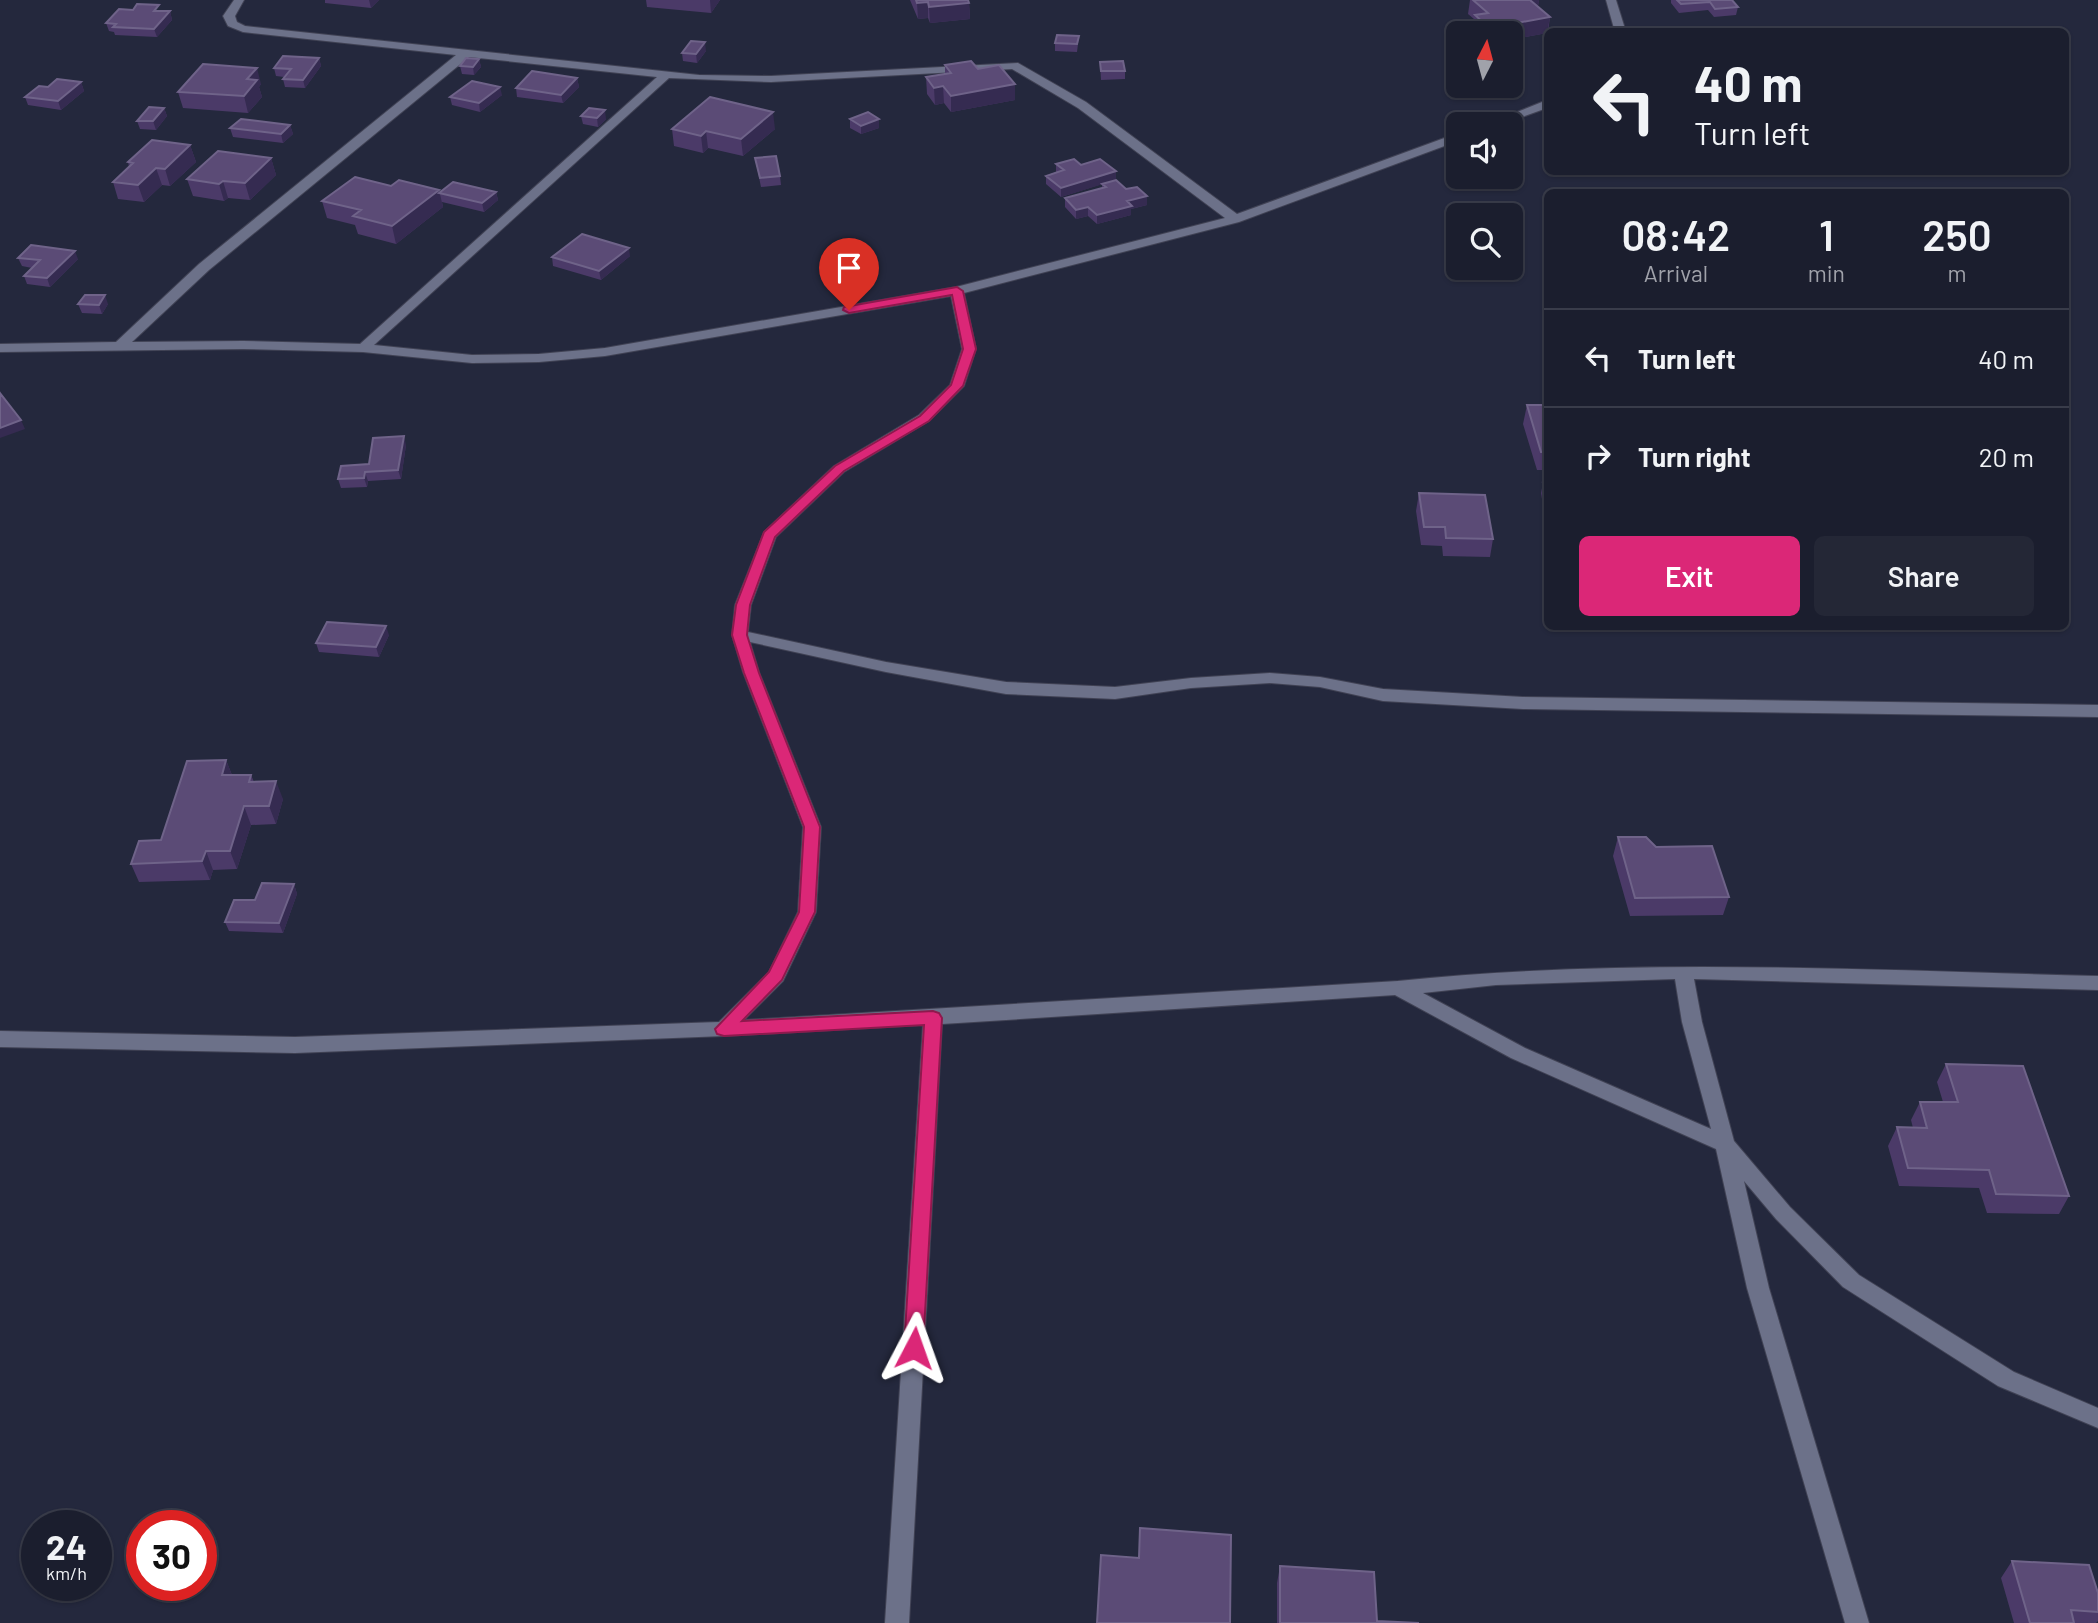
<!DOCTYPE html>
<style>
body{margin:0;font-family:Barlow,sans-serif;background:#242736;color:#f1f3f6;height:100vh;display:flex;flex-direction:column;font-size:26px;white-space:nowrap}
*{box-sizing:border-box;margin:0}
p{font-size:23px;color:#a0a2aa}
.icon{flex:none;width:38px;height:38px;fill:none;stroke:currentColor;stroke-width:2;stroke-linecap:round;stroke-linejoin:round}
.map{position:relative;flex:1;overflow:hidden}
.panel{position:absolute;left:1544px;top:189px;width:525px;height:441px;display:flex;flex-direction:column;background:#1b1e2e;border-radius:10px;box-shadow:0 2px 5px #0004,0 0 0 2px #393c4a}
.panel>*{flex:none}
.hud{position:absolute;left:1544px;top:28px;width:525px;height:147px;border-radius:10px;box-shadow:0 2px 5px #0004,0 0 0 2px #393c4a;background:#1b1e2e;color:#f1f3f6;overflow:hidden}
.needle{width:46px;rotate:6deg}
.controls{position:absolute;left:1446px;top:21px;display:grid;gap:14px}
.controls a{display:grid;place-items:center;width:77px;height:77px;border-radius:10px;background:#1b1e2e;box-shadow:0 2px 5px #0004,0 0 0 2px #393c4a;font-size:35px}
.speed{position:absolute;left:21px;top:1510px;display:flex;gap:14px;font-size:35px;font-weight:700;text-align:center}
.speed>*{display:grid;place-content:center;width:91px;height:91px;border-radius:50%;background:#1b1e2e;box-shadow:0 2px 5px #0004,0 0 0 2px #393c4a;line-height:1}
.speed small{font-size:18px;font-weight:400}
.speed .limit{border:10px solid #d22;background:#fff;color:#111}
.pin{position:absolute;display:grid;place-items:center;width:60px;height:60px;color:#fff;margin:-72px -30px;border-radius:50% 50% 50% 0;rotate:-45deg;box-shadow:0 0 7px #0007}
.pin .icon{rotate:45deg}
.me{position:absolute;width:77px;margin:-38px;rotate:4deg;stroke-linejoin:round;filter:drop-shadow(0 0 5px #0008)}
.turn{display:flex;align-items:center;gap:24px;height:147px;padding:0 35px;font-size:32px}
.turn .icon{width:91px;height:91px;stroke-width:2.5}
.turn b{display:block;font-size:49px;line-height:60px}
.eta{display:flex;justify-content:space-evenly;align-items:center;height:119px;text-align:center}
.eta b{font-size:42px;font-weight:600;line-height:49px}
.cta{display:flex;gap:14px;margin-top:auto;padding:14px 35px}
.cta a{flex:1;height:80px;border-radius:10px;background:#db2777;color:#fff;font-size:28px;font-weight:600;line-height:80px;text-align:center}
.cta a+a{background:#242736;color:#f1f3f6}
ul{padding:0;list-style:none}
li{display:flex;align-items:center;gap:21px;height:98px;padding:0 35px;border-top:2px solid #393c4a}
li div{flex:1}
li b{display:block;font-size:26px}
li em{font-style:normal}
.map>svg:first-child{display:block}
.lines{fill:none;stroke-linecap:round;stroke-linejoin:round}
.minor-casing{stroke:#404254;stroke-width:2}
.minor{fill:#6c7189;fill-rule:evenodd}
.wall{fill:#4b3a68}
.shaded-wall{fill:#352b51}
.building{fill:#5b4b76;stroke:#6f6389;stroke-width:2}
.route{fill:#db2777;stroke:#8e194d;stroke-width:2}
</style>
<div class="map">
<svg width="2098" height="1623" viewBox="0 0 2098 1623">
<rect width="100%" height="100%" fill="#24283d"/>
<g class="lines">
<g class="minor-casing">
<path id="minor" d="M234,0h10l-9,16 2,6 8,4 454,49 72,1 247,-13 68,39 151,112 221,-81v8l-219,81 -275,71 12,56 -12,37 -35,35 -85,51 -68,65 -25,68 -3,27 138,30 120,20 109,5 76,-9 79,-5 50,4 63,12 140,8 575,8v12l-575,-8 -140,-8 -63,-14 -50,-4 -79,5 -76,11 -109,-5 -120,-22 -136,-30 9,30 62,155 -5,85 -33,69 -39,39 654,-39c233,-24 466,-11 700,-5v14l-404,-11 8,43 32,119 56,66 69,68 155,97 84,36v20l-100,-42 -155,-99 -67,-68 -32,-38 25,107 100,335h-24l-98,-335 -31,-139 -205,-91 -116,-63 -453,29 -33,599h-24l38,-598 -199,11 -429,17 -295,-6v-16l295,6 424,-15 50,-50 29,-60 5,-85 -60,-155 -11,-37 3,-30 29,-73 70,-66 85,-51 31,-30 12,-36 -11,-53 -346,60 -66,6 -67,1 -109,-11 -120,-3 -243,3v-8l116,-2 83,-78 257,-209 -213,-23 -15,-6 -5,-10zM469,57l188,20 -297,267 -117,-3 -111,1 77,-72zM1012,69l66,39 147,110 -269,69 -351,61 -66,6 -67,1 -98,-10 295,-267 102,4zM1675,979l7,43 29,107 -186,-81 -102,-55 73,-8z
M1606,0h10l10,32h-11z
M1547,100v8l-44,16h-16z"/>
</g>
<use href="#minor" class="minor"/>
</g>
<path class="wall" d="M325,0h54l-8,8 -46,-5z
M646,0h74l-9,13 -64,-6z
M910,0h58l1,3 1,16 -40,4 -2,-5 -10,1z
M1470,0h69l-1,6 12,11 -2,15 -1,1 -37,7v-7h-35l-2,-2 1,-12 -6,-5z
M1671,0h61l6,7 -2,8 -22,2 -6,-7 -29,3 -8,-10z
M160,11h10l2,9 -15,17 -42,-2 -1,-3 -5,-1 -3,-8z
M1079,36l-2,16 -22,-1v-8z
M706,51l-9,12 -14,-2 -1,-8z
M319,58l2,8 -16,22 -20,-1 -2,-8 1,-2 -8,-1 -2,-8z
M479,59l2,8 -7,8 -12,-1 -2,-8z
M1100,62l25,9v8l-24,1z
M945,65l33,4 37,15v16l-64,12 -7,-9 -9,2 -8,-11 -1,-17 19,-3z
M577,78l2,9 -16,16 -46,-6 -1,-9z
M81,82l3,9 -23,19 -33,-5 -3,-8 23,-10z
M261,84l-2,3 3,10 -14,16 -65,-5 -5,-16z
M502,95l-22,17 -28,-7 -2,-8z
M164,108l3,8 -11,14 -16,-1 -3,-8z
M581,116l25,3 -8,8 -15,-3z
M850,119h29v9l-18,6 -11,-6z
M290,125l3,9 -10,9 -50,-6 -3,-9z
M672,129h103l-32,27 -35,-8 -5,5 -29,-7z
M190,145l6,17 -26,24 -8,-1 -18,17 -26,-3 -5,-17 16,-15 -1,-5z
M271,158l5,17 -26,25 -22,-2 -4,3 -31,-5 -6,-17z
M755,158l25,18 1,9 -20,2z
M1056,164l25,1 35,15 10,9 21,7v9l-16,4v6l-34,9 -9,-8 -12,3 -11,-12v-9l37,-10v-4l-41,13 -15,-13v-8l10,-4z
M391,186l49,7 56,-1 2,8 -14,12 -42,-10 1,5 -47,37 -38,-10 -3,-9 -28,-7 -5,-17z
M630,256l-29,24 -48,-14 -1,-9z
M18,258l60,1 -28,28 -23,-3 -3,-8 8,-8 -10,-2z
M78,304h30l-6,10 -20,-1z
M1527,405h20v65h-10l-14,-46z
M406,445l-5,34 -33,2 -1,6 -26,1 -3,-9z
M1543,483l4,1v27h-3l-3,-18z
M1419,493l74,46 -3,18 -47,-1 -1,-10 -21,-1 -5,-34z
M389,635l-10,22 -60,-5 -3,-9z
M226,760l6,15h19l3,7 29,17 -7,25 -25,1 -14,44 -24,1 -3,10 -71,2 -8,-18 30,-24z
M1618,837l38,10 73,50 -6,18 -93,1 -17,-60z
M294,884l3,10 -14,39 -54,-2 -4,-9 30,-22z
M1946,1064l123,132 -10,18 -72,-1 -8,-25 -80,-2 -11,-40 9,-19 16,1 -2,-8 9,-18h23l-6,-20z
M2012,1561l86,32v28l-2,2h-82l-13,-45z
M1280,1566l97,55 42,2h-142v-40z"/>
<path class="shaded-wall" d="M369,0h10l-8,8z
M710,0h10l-9,13z
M1528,0h11l-2,13z
M928,2v16l-10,1 -1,-16z
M969,3l1,16 -40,4 -1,-16z
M170,11l2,9 -15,17 -3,-8z
M1550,17l-3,16 -37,7v-7h-21v-5z
M705,42l1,9 -9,12 -1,-9z
M319,58l2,8 -16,22 -2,-8z
M479,59l2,8 -7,8 -1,-8z
M257,68l4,16 -2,3 3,10 -14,16 -4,-17 3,-17z
M577,78l2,9 -16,16 -2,-8z
M81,82l3,9 -23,19 -3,-9z
M1015,84v16l-64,12v-16z
M943,86l1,17 -9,2 -1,-17z
M500,87l2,8 -22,17 -1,-9z
M164,108l3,8 -11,14 -3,-9z
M605,110l1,9 -8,8 -1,-9z
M773,112l2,17 -32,27 -2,-17z
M879,119v9l-18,6v-8z
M290,125l3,9 -10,9 -2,-9z
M706,131l2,17 -5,5 -2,-17z
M190,145l6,17 -26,24 -5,-17z
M271,158l5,17 -26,25 -5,-17z
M156,168l6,17 -18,17 -6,-17z
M1116,171v9l-55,17v-9z
M223,181l5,17 -4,3 -5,-17z
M439,190l4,17 -47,37 -4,-18z
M496,192l2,8 -14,12 -2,-9z
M1147,196v9l-16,4v6l-34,9v-9l30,-14z
M1088,207v9l-12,3v-9z
M629,248l1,8 -29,24 -2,-9z
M75,251l3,8 -28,28 -3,-9z
M105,295l3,9 -6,10 -3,-9z
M21,420l4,9 -25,9v-10z
M404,436l2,9 -5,34 -3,-9z
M365,472l3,9 -1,6 -3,-9z
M386,626l3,9 -10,22 -3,-10z
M226,760l7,18 -11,-3z
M276,781l7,18 -7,25 -7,-18z
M244,806l7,19 -14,44 -7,-18z
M206,851l7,19 -3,10 -8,-19z
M294,884l3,10 -14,39 -4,-10z"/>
<path class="building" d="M916,0h52l1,3 -40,4 -1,-5 -11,1z
M1473,0h57l20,17 -61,11 -14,-13 13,-2z
M1677,0h55l6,7 -23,2 -5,-7 -29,2z
M137,4l22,1 -5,6h16l-16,18 -41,-2 3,-3 -10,-1 13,-14 14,1z
M1057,35l22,1 -2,8 -22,-1z
M691,41l14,1 -9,12 -14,-1z
M283,56l36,2 -16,22 -20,-1 8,-10 -17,-1z
M466,58l13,1 -6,8 -13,-1z
M971,61l7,8 21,-4 16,19 -64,12 -8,-10 -9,2 -8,-11 25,-4 -6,-8z
M1123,61l2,10h-24l-1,-9z
M203,64l54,4 -10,11 10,1 -13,16 -66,-4z
M532,71l45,7 -16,17 -45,-7z
M57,79l24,3 -23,19 -33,-4 14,-11 9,1z
M472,81l28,6 -21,16 -29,-6z
M710,97l63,15 -32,27 -35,-8 -5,5 -29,-7z
M149,107l15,1 -11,13h-16z
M589,108l16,2 -8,8 -16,-2z
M868,112l11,7 -18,7 -11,-7z
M241,119l49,6 -9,9 -51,-6z
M152,140l38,5 -25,24 -9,-1 -18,17 -25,-3 20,-19 -5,-1z
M218,151l53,7 -26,25 -22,-2 -4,3 -32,-5z
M776,156l4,20 -20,2 -5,-20z
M1074,159l7,6 19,-6 16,12 -55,17 -15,-12 18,-6 -8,-6z
M355,177l36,9 8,-6 40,10 -47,36 -39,-10 8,-6 -39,-9z
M1116,180l10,9 11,-2 10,9 -20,5 5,5 -35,9 -9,-8 -12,3 -11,-12 41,-11 -4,-3z
M453,182l43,10 -14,11 -43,-10z
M582,234l47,14 -30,23 -47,-14z
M31,245l44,6 -28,27 -23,-2 16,-16 -22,-2z
M85,295h20l-6,10 -21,-1z
M0,393l21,27 -21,8z
M1527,405h20v47h-6z
M404,436l-6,34 -33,2 -1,6 -26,1 3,-13 28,-2 4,-26z
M1543,483l4,1v17h-1z
M1419,493l66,2 8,44 -47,-1 -1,-11h-21z
M327,622l59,4 -10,21 -60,-4z
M226,760l-4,15h29l-2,7 27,-1 -7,25h-25l-14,45h-24l-4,10 -71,3 8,-23 22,-1 26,-79z
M1618,837h28l10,10 56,-1 17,51 -94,1z
M262,883l32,1 -15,39 -54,-1 9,-22h21z
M1946,1064l77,2 46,130 -73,-2 -7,-24 -81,-2 -11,-41 30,1 -7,-26h38z
M1140,1528l91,7 -1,88h-133l4,-68 38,3z
M2012,1561l77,4 9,28v19l-27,-2 3,13h-44z
M1280,1566l94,6 3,49 42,2h-139z"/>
<path class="route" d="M957,287l6,4 13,58 -13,37 -34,35 -85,50 -69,66 -25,68 -3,30 12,38 61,154 -5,85 -33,68 -40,41 191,-10 6,2 3,5 -19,330 -2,6 -7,3 -8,-3 -2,-6 20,-323 -200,11 -7,-2 -2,-5 54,-57 30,-60 5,-85 -60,-154 -12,-38 4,-30 28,-73 71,-66 85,-50 31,-31 12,-36 -11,-54 -103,18 -6,-3 1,-3z"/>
</svg>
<div class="controls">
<a><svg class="needle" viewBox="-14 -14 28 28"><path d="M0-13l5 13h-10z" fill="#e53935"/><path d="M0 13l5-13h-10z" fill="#a0a2aa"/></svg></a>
<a><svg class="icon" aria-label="sound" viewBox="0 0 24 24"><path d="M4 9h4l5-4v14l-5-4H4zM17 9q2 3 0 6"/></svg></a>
<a><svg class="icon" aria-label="search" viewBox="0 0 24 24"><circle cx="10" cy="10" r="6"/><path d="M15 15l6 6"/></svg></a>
</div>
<div class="speed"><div>24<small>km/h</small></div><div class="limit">30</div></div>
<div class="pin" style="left:849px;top:310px;background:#d93025"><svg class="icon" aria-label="arrive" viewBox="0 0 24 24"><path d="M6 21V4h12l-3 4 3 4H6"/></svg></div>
<svg class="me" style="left:914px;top:1348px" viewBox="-20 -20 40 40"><path d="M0-17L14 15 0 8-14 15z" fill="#db2777" stroke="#fff" stroke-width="4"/></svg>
<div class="hud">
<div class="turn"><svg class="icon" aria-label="left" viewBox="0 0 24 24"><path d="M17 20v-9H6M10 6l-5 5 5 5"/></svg><div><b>40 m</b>Turn left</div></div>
</div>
<section class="panel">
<div class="eta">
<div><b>08:42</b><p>Arrival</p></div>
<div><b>1</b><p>min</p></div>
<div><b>250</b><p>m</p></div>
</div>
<ul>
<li><svg class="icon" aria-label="left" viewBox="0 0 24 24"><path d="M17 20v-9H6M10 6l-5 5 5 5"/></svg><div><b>Turn left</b></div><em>40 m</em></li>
<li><svg class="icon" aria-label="right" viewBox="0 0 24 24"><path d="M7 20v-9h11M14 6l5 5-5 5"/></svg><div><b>Turn right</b></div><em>20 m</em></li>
</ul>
<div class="cta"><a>Exit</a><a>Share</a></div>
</section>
</div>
